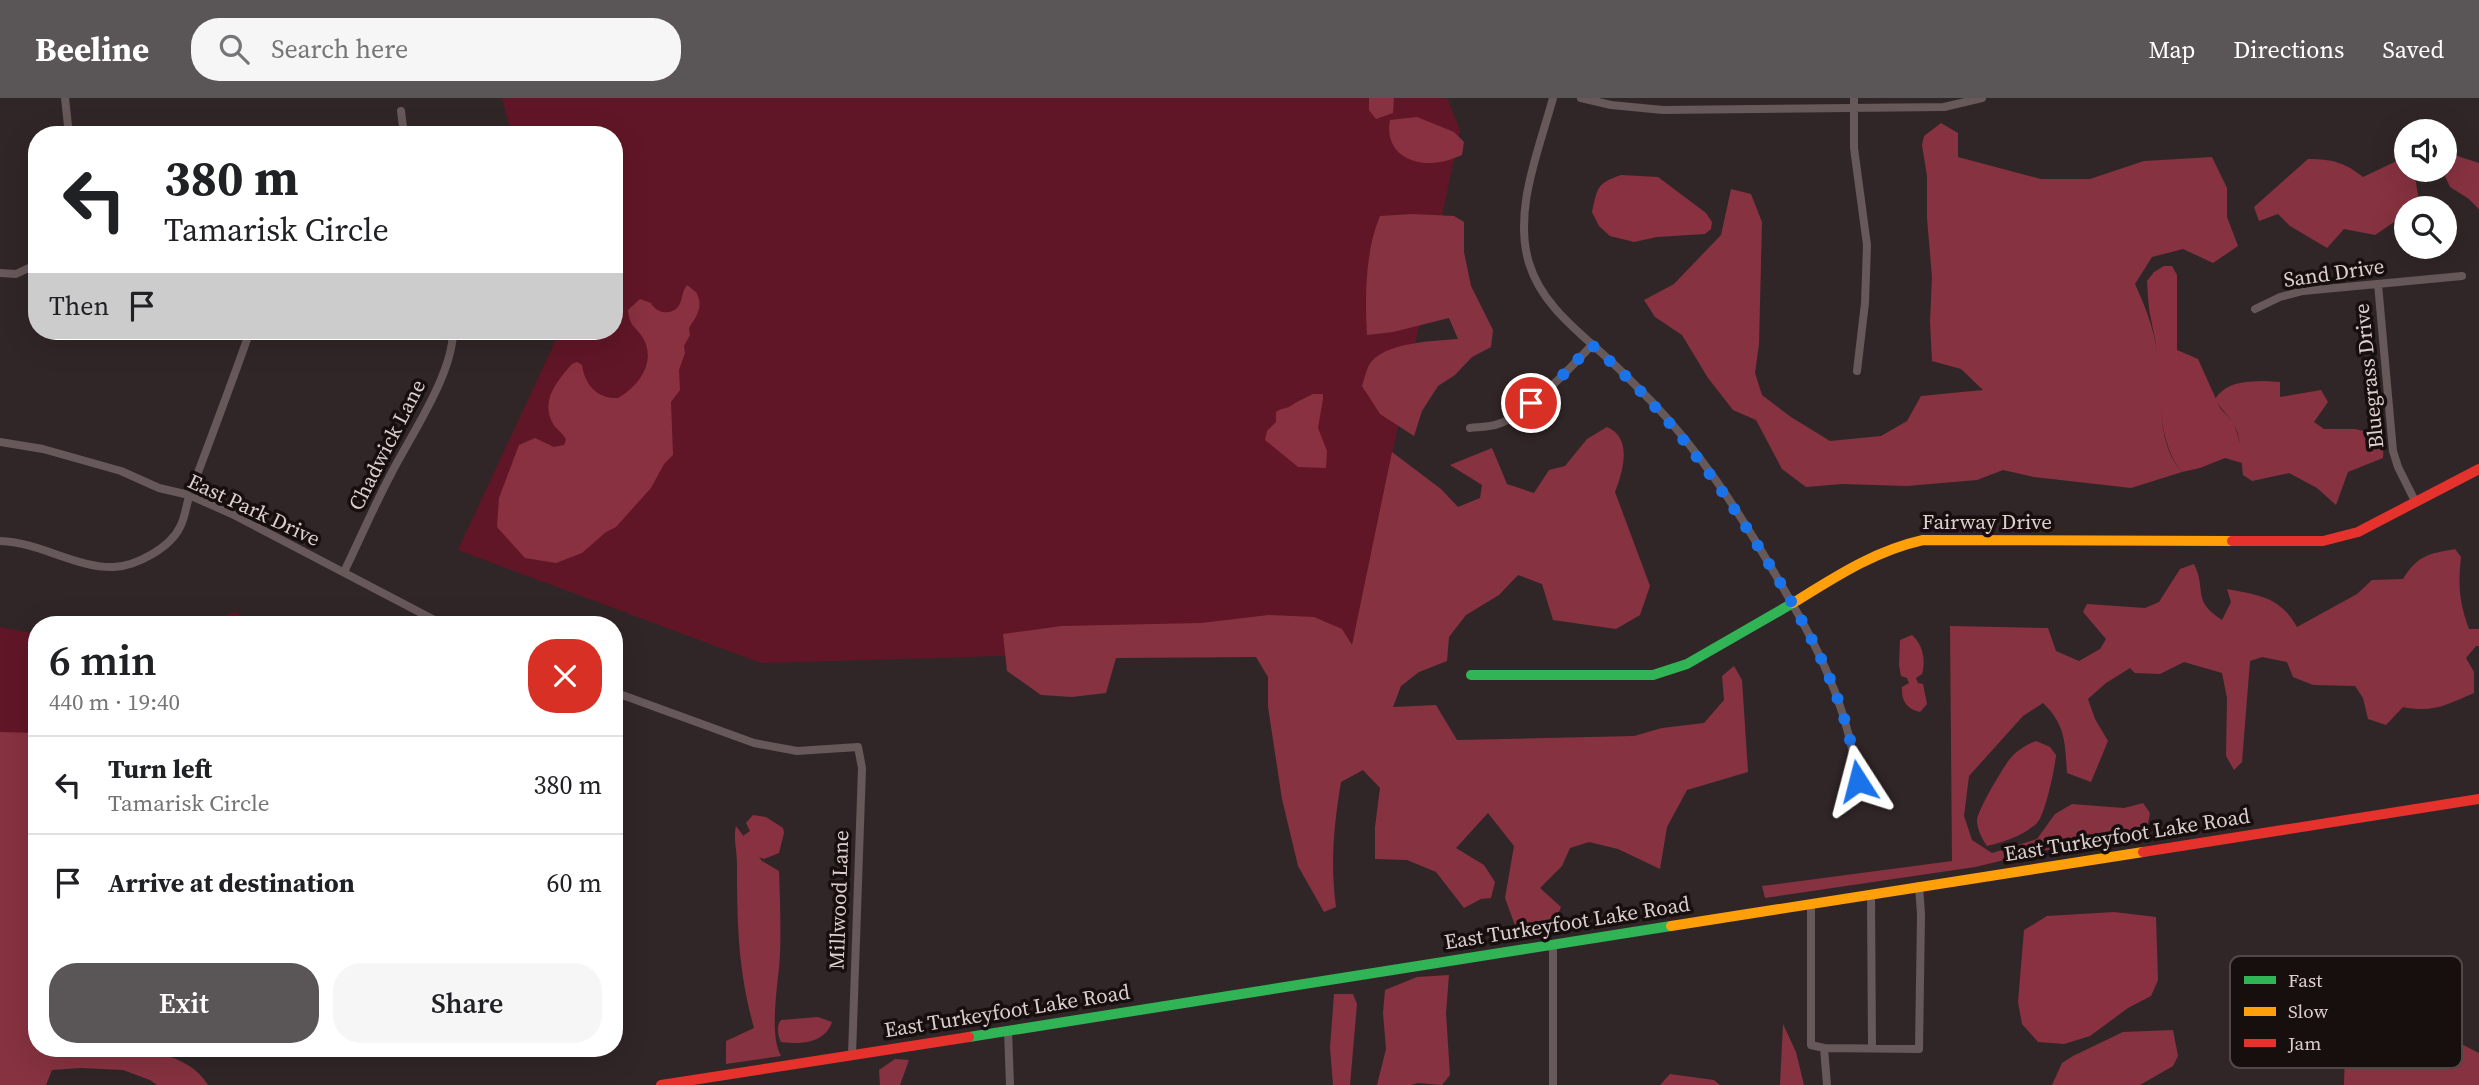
<!DOCTYPE html>
<meta charset="utf-8">
<style>
body{margin:0;font-family:"Source Serif 4",serif;background:#f6f6f6;color:#202124;height:100vh;display:flex;flex-direction:column;font-size:26px;white-space:nowrap}
*{box-sizing:border-box;margin:0}
p{font-size:23px;color:#757577}
.icon{flex:none;width:38px;height:38px;fill:none;stroke:currentColor;stroke-width:2;stroke-linecap:round;stroke-linejoin:round}
.map{position:relative;flex:1;overflow:hidden}
.details{position:absolute;left:28px;top:518px;width:595px;height:441px;display:flex;flex-direction:column;background:#fff;border-radius:28px;box-shadow:0 7px 28px #0002}
.details>*{flex:none}
.top-card{position:absolute;left:28px;top:28px;width:595px;height:214px;border-radius:28px;box-shadow:0 7px 28px #0002;background:#fff;color:#202124;overflow:hidden}
.fabs{position:absolute;left:2394px;top:21px;display:grid;gap:14px}
.fabs a{display:grid;place-items:center;width:63px;height:63px;border-radius:50%;background:#fff;box-shadow:0 7px 28px #0002;font-size:35px}
.pin{position:absolute;display:grid;place-items:center;width:60px;height:60px;color:#fff;margin:-30px;border:4px solid #fff;border-radius:50%;box-shadow:0 2px 7px #0007}
.me{position:absolute;width:77px;margin:-38px;rotate:351deg;stroke-linejoin:round;filter:drop-shadow(0 0 5px #0008)}
.turn{display:flex;align-items:center;gap:24px;height:147px;padding:0 21px;font-size:32px}
.turn .icon{width:91px;height:91px;stroke-width:2.5}
.turn b{display:block;font-size:49px;line-height:60px}
.then{display:flex;align-items:center;height:66px;padding:0 21px;background:#0003;gap:14px;font-size:26px}
.round{display:grid;place-items:center;flex:none;width:74px;height:74px;border-radius:28px;background:#f6f6f6}
.headline{display:flex;align-items:center;justify-content:space-between;height:119px;padding:0 21px}
h1{font-size:42px;font-weight:600;line-height:52px}
.cta{display:flex;gap:14px;margin-top:auto;padding:14px 21px}
.cta a{flex:1;height:80px;border-radius:28px;background:#5a5556;color:#fff;font-size:28px;font-weight:600;line-height:80px;text-align:center}
.cta a+a{background:#f6f6f6;color:#202124}
ul{padding:0;list-style:none}
li{display:flex;align-items:center;gap:21px;height:98px;padding:0 21px;border-top:2px solid #e0e0e0}
li div{flex:1}
li b{display:block;font-size:26px}
li em{font-style:normal}
header{display:flex;align-items:center;gap:42px;box-sizing:border-box;height:98px;padding:0 35px;background:#5a5556;color:#fff}
header strong{font-size:33px}
nav{display:flex;gap:38px;margin-inline-start:auto;font-size:24px}
.search{width:490px;height:63px;background:#f6f6f6;display:flex;align-items:center;gap:18px;box-sizing:border-box;padding:0 24px;border-radius:28px;color:#757577;font-size:26px}
.map>svg:first-child{display:block}
.green{fill:#611627}
.forest{fill:#873240}
.water{fill:#893140}
.lines{fill:none;stroke-linecap:round;stroke-linejoin:round}
.street{stroke:#675859;stroke-width:8}
.fast{stroke:#30b455;stroke-width:10}
.slow{stroke:#ff9f0a;stroke-width:10}
.jam{stroke:#e5322d;stroke-width:10}
.route{stroke:#1a73e8;stroke-width:12;stroke-dasharray:0 21.6}
.labels{text-anchor:middle;stroke-width:7;stroke-linejoin:round;paint-order:stroke}
.street-label{font-size:21px;fill:#ddcfcf;stroke:#170e0e}
.key{fill:#170e0e;stroke:#524848;stroke-width:2}
.key-label{font-size:19px;fill:#ddcfcf}
</style>
<header>
<strong>Beeline</strong>
<div class="search"><svg class="icon" aria-label="search" viewBox="0 0 24 24"><circle cx="10" cy="10" r="6"/><path d="M15 15l6 6"/></svg>Search here</div>
<nav><a>Map</a><a>Directions</a><a>Saved</a></nav>
</header>
<div class="map">
<svg width="2479" height="987" viewBox="0 0 2479 987">
<rect width="100%" height="100%" fill="#312627"/>
<path class="green" d="M502,0h945l13,32 -108,516 -591,17 -303,-113 102,-219h54v-196h-102z
M235,514l24,13h-61z
M0,529l37,7v133l-37,1z"/>
<path class="forest" d="M1369,0h25l-1,15 -17,6 -7,-9z
M1941,25l17,10v24l83,22h49l54,-18 68,-4 15,31v29l11,29 -25,17 -30,-14 -31,8 -17,27c10,22 18,42 22,67 6,39 -3,90 25,121l-51,16 -97,-11 -31,-7 -26,10 -70,6 -65,-2 -36,3 -24,-18 -26,-49 -23,-10 -25,-32 -26,-43 -27,-18 -11,-17 30,-16 47,-49 10,-46 20,5 11,28 -3,122 -4,29 7,22 29,22 39,24 51,-5 26,-15 14,-25 62,-6 -22,-21 -29,-8 -2,-39 2,-45 -5,-59v-42l-5,-31 2,-9z
M2445,54l34,11v46l-10,-10 -19,-12 -7,-15 2,-2z
M2405,59l1,13h8l6,38h-14v6l-31,21 -31,-6 -17,19 -37,-22 -12,-12 -19,7 -5,-14 54,-48c24,0 36,3 55,18z
M1413,116l41,2 10,6v30l7,34 22,44 -2,17 -19,10 -17,18 -17,11 -16,25 -8,25 -34,-22 -18,-28c2,-6 4,-15 7,-21 14,-23 65,-24 89,-26l-9,-21 -56,14 -26,3c-2,-38 -2,-84 13,-119z
M2264,283l16,1v15l41,-7 7,12 -14,20 10,7h31l29,7 -1,22 -35,14 -12,33 -19,-17 -28,-15 -37,8 -9,-6c-2,-16 -1,-33 -8,-49 -5,-10 -15,-17 -20,-27 13,-18 29,-17 49,-18z
M1607,329c26,11 16,44 8,65l35,94 -10,29 -24,14 -63,-9 -11,-36 -24,-9 -19,20 -33,20 -17,22 -2,24 -28,11 -18,14 -8,21 43,-2 21,35 177,-4 28,-8 42,-5 20,-23 -2,-24 12,-10 8,14 6,92 -61,18 -20,37 -7,42 -42,-20 -29,-7 -19,6 -8,18 -22,22 21,19 -9,20 -32,12 -15,-41 9,-52 -26,-33 -32,35 28,17 11,17 -4,16 -10,1 -17,9 -28,-36 -29,-12 -32,-1v-32l5,-39 -17,-18 -22,12c-7,42 -11,82 -5,125l-12,5 -26,-46 -16,-67 -14,-92v-30l-12,-20 -140,1 -10,35 -34,4 -31,-2 -34,-24 -4,-37 59,-8 139,-3 68,-8 45,2 28,12 10,16 40,-193 49,37 17,18 22,-9 2,-13 -32,-20 42,-17 15,36 27,9 15,-23 16,-4 22,-27z
M2455,451l6,8c-3,28 -2,45 8,72h10v17h-3l-10,12 8,14v21c-28,12 -41,20 -71,14l-17,18 -18,-6 -5,-21 -8,-12 -42,-1 -20,-8 -6,-15 -25,-5 -12,4 -8,101 -8,8 -8,-14 1,-58 -5,-25 -38,-11 -24,12 -25,-1 -5,-5 -24,15 -18,16 7,20 13,22 -17,41 -24,-9c-2,-29 -1,-48 -24,-70l-20,13 -54,60 -5,40 8,24 20,13 45,-14 18,-25 17,-10 52,4 19,-5 7,10 -4,22 -70,8 -101,24 -210,31 -3,-12 190,-25 -2,-235 98,2 8,23 23,10 21,-12 6,-10 -23,-27 4,-8 58,4 14,-6 21,-33 14,-5c13,26 -3,36 28,56l9,-18 -4,-13c32,6 53,8 70,38l60,-33 15,-14 31,-1c15,-24 25,-25 52,-30z
M0,634l37,1v315c48,0 143,-11 171,37h-51l-7,-5 -27,-10 -43,-2 -28,2 -6,15h-46z
M736,728l26,35 17,10c1,28 2,55 1,83 -1,27 -12,79 1,102l-55,8v-23l28,-13c-16,-58 -17,-105 -17,-164 0,-14 -4,-25 -1,-38z
M1449,877l-3,38 4,62 -8,10 -24,-2 -7,2h-34l9,-36 -3,-36 2,-23 32,-13z
M1334,896h19l4,10 -7,81h-17l-3,-37z
M2355,901l27,5 97,49v32h-135l1,-37z
M1783,926l13,28 8,33h-24z
M2173,932l5,26 -5,10 -33,19h-88l10,-22 11,-7 50,-24z
M895,961l14,1 -9,25h-20l-1,-15z
M1670,976l44,6 6,5h-60z"/>
<path class="water" d="M1417,19l37,15 10,10 -2,13c-7,3 -15,6 -22,7 -29,5 -56,-10 -50,-42z
M1621,77l37,2 48,36 6,9 -1,7 -6,5 -48,3 -23,5 -24,-6 -11,-10 -7,-14c6,-25 4,-28 29,-37z
M2164,168h8l5,9v75l21,9 22,49 14,15 10,34 -2,6 -17,-5 -25,10 -18,4c-23,-26 -24,-82 -25,-115 0,-13 -4,-26 -6,-38 -3,-13 -3,-26 -4,-38l7,-9z
M687,187l9,7c8,14 1,24 -7,36l1,7 -6,11 1,7 -6,17 1,20 -9,12 2,53 -9,9 -13,24 -35,39 -10,5 -24,21 -26,10 -31,-5 -28,-31 2,-29 20,-53 16,-7 19,9 10,-2 2,-5c-3,-8 -10,-10 -14,-18 -11,-22 5,-41 20,-58l5,-2 5,3c3,20 15,34 36,33 20,-11 39,-36 25,-60 -8,-13 -13,-10 -15,-28l12,-11 11,4c4,9 18,13 26,5 6,-6 4,-16 10,-23z
M1313,296h10v5l-5,29 9,23 -1,17 -28,-1 -33,-27 2,-9 9,-9v-10c5,-4 11,-3 16,-7 8,-5 13,-7 21,-11z
M1912,537c11,10 14,25 10,39l-6,4 2,5 5,1 4,20 -7,8c-13,-3 -19,-11 -18,-25l7,-4 -2,-5 -6,-2 -2,-11 1,-25z
M2036,643l14,6 6,8c-1,13 -11,60 -19,68 -14,13 -33,19 -50,23 -5,-7 -10,-17 -10,-26 2,-12 24,-49 32,-60 7,-9 17,-15 27,-19z
M753,717l13,2 17,11 1,5 -5,20 -15,6 -14,-5 -7,-18 7,-5 -4,-8z
M2114,814l42,5 2,63 -7,16 -23,12 -38,28 -26,8 -26,-2 -16,-18 -4,-22 6,-72 23,-14z
M818,919l14,5c-7,21 -31,23 -51,20 -3,-5 -5,-17 0,-22z"/>
<g class="lines">
<path class="street" d="M65,0l4,37
M1553,0c-14,52 -40,112 -24,165 12,40 46,66 76,93 17,15 33,32 49,48 45,47 81,102 114,158 43,73 78,133 90,219
M1581,0l30,7 52,5 281,-3 38,-9
M1854,0v50l13,97 -2,58 -8,68
M401,13l3,24
M0,175l16,1 21,-10
M2378,186l15,167 5,16 17,34
M2255,211l25,-12 23,-6 159,-15
M1470,330c9,-1 20,-1 28,-4 30,-10 72,-56 94,-79
M0,344l43,7 78,22 38,17 30,7 43,19 212,111
M0,443c40,1 75,27 114,26 22,-1 56,-19 66,-40 6,-11 6,-24 11,-36 20,-53 40,-106 59,-160
M344,474c16,-33 30,-66 47,-98 20,-39 62,-100 62,-143
M614,594l140,51 43,8 61,-4 4,21 -10,287
M1871,797l1,153
M1811,806v141l13,3 95,1 2,-135 -2,-28
M1008,932l2,55
M1824,950l3,37
M1553,987v-140"/>
<path class="fast" d="M1471,577h182l34,-11 106,-61
M969,939l702,-111"/>
<path class="slow" d="M1793,505c42,-26 81,-52 130,-63l309,1
M1671,828l472,-74"/>
<path class="jam" d="M2232,443h91l35,-9 121,-63
M2143,754l336,-53
M661,987l308,-48"/>
</g>
<g class="lines">
<path class="route" d="M1531,305l19,-15 42,-43c76,66 129,139 180,224 42,70 74,129 86,212"/>
</g>
<g class="labels">
<g class="street-label">
<text transform="translate(2334 175) rotate(-8)" y="7">Sand Drive</text>
<text transform="translate(2369 278) rotate(-96)" y="7">Bluegrass Drive</text>
<text transform="translate(387 347) rotate(-63)" y="7">Chadwick Lane</text>
<text transform="translate(254 412) rotate(25)" y="7">East Park Drive</text>
<text x="1987" y="431">Fairway Drive</text>
<text transform="translate(2127 737) rotate(-9)" y="7">East Turkeyfoot Lake Road</text>
<text transform="translate(839 802) rotate(-88)" y="7">Millwood Lane</text>
<text transform="translate(1567 825) rotate(-9)" y="7">East Turkeyfoot Lake Road</text>
<text transform="translate(1007 913) rotate(-9)" y="7">East Turkeyfoot Lake Road</text>
</g>
</g>
<rect x="2230" y="858" width="232" height="112" rx="10" class="key"/>
<rect x="2244" y="878" width="32" height="8" fill="#30b455"/>
<rect x="2244" y="909" width="32" height="9" fill="#ff9f0a"/>
<rect x="2244" y="941" width="32" height="8" fill="#e5322d"/>
<g class="key-label">
<text x="2288" y="889">Fast</text>
<text x="2288" y="920">Slow</text>
<text x="2288" y="952">Jam</text>
</g>
</svg>
<div class="fabs">
<a><svg class="icon" aria-label="sound" viewBox="0 0 24 24"><path d="M4 9h4l5-4v14l-5-4H4zM17 9q2 3 0 6"/></svg></a>
<a><svg class="icon" aria-label="search" viewBox="0 0 24 24"><circle cx="10" cy="10" r="6"/><path d="M15 15l6 6"/></svg></a>
</div>
<div class="pin" style="left:1531px;top:305px;background:#d93025"><svg class="icon" aria-label="arrive" viewBox="0 0 24 24"><path d="M6 21V4h12l-3 4 3 4H6"/></svg></div>
<svg class="me" style="left:1858px;top:683px" viewBox="-20 -20 40 40"><path d="M0-17L14 15 0 8-14 15z" fill="#1a73e8" stroke="#fff" stroke-width="4"/></svg>
<div class="top-card">
<div class="turn"><svg class="icon" aria-label="left" viewBox="0 0 24 24"><path d="M17 20v-9H6M10 6l-5 5 5 5"/></svg><div><b>380 m</b>Tamarisk Circle</div></div>
<div class="then">Then<svg class="icon" aria-label="arrive" viewBox="0 0 24 24"><path d="M6 21V4h12l-3 4 3 4H6"/></svg></div>
</div>
<section class="details">
<div class="headline"><div><h1>6 min</h1><p>440 m · 19:40</p></div><a class="round" style="background:#d93025;color:#fff"><svg class="icon" aria-label="close" viewBox="0 0 24 24"><path d="M6 6l12 12M18 6L6 18"/></svg></a></div>
<ul>
<li><svg class="icon" aria-label="left" viewBox="0 0 24 24"><path d="M17 20v-9H6M10 6l-5 5 5 5"/></svg><div><b>Turn left</b><p>Tamarisk Circle</p></div><em>380 m</em></li>
<li><svg class="icon" aria-label="arrive" viewBox="0 0 24 24"><path d="M6 21V4h12l-3 4 3 4H6"/></svg><div><b>Arrive at destination</b></div><em>60 m</em></li>
</ul>
<div class="cta"><a>Exit</a><a>Share</a></div>
</section>
</div>
